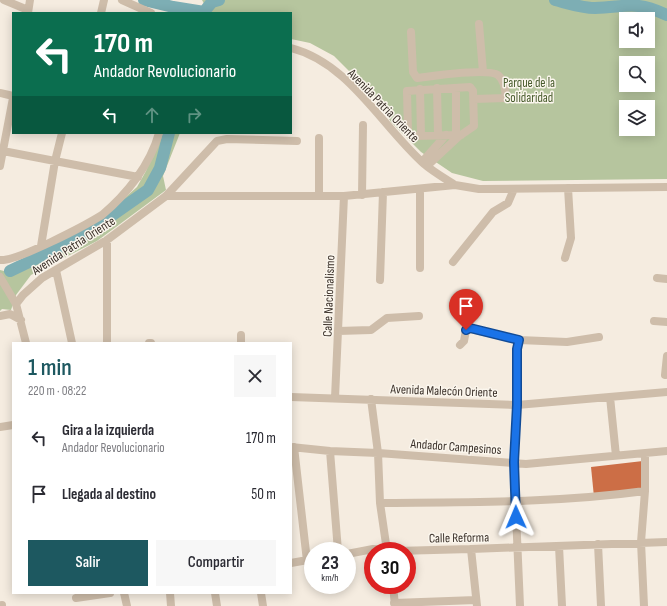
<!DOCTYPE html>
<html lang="es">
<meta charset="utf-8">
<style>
body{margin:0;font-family:"Sofia Sans Condensed",sans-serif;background:#f7f7f7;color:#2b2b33;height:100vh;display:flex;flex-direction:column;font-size:15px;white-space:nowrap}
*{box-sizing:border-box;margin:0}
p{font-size:13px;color:#7c7c81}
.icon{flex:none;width:22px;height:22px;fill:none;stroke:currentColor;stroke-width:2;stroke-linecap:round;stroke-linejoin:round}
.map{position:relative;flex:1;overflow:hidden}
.side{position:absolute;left:12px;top:342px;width:280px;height:252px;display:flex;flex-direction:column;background:#fff;border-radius:0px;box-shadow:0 2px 10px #0003}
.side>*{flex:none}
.banner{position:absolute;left:12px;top:12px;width:280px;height:122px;border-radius:0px;box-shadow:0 2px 10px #0003;background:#0b6e4f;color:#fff;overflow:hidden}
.controls{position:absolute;left:619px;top:12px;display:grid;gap:8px}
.controls a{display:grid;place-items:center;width:36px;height:36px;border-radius:0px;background:#fff;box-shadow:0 2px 10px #0003;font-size:20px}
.speed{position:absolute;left:304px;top:542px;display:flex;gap:8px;font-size:20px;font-weight:700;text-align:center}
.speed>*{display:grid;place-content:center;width:52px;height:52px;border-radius:50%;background:#fff;box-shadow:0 2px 10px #0003;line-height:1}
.speed small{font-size:10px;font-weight:400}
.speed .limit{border:6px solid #d22;background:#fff;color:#111}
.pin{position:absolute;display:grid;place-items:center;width:34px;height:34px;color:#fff;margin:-41px -17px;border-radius:50% 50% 50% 0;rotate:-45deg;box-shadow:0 0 4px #0007}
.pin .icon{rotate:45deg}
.me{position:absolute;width:44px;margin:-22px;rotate:359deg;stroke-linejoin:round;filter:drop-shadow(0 0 3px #0008)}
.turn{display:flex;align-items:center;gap:14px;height:84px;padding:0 16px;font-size:18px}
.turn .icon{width:52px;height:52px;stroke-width:2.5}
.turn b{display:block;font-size:28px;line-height:34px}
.lanes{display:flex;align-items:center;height:38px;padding:0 16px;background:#0003;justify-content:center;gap:20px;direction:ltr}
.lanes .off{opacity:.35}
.round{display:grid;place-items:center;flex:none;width:42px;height:42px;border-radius:0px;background:#f7f7f7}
.summary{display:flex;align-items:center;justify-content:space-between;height:68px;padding:0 16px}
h1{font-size:24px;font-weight:600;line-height:30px;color:#1d5860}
.action{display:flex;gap:8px;margin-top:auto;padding:8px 16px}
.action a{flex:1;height:46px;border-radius:0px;background:#1d5860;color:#fff;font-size:16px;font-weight:600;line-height:46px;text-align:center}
.action a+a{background:#f7f7f7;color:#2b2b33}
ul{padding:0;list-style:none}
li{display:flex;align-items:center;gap:12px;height:56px;padding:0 16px}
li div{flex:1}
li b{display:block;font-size:15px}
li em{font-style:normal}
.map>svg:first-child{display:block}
.green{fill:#b6c59e;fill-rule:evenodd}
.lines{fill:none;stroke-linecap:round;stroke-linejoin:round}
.river{stroke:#7daeb4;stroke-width:12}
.building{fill:#cc6e46}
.minor{stroke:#cebdaa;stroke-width:8}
.route-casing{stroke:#114b97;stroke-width:10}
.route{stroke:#1a73e8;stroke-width:7}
.labels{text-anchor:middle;stroke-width:3;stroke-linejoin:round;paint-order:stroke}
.park-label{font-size:13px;fill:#475b2c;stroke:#fbf6ed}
.street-label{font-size:13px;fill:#3b312a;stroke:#fbf6ed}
</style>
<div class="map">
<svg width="667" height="606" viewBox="0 0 667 606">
<rect width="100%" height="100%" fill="#f5ece0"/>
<path class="green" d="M202,0h465v179l-184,2 -31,-8 -31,-21 -30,-30 -16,-25 -41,-41 -24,-13 -19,-4v-26h-82zM626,19h22v22h-22zM626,63h22v22h-22zM626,107h22v22h-22z
M161,133h19l-17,43 3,14 -69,51 -66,34 -15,20 -5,15 -9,-1 -2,2v-41l4,1 97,-52 36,-32 9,-16z"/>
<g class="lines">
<path class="river" d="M144,0l29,7 31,5
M555,0c12,3 27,8 40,8 32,-1 40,-8 72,7
M203,13l9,-11 7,-2
M10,271l71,-34 67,-47 12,-22 9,-35"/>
</g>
<path class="building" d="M643,461l1,29 -50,7 -3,-30z"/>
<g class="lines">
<path class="minor" d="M4,0l24,10
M122,0l29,13
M28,13l2,-13
M101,13l3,-13
M479,24l4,48
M411,32l2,40 4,6c14,-2 71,-10 81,-3 7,6 7,15 8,23l-32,1
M291,48c58,15 89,76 132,115 9,8 21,15 32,22
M437,88l1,47
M456,88v47
M420,89l1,46
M0,93l13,3
M319,138v58
M3,151l135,26
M422,162l24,-27
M0,166l13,-68
M427,166l31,-29 16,-11 -1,-35 -3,-4 -63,4 1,41 3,4 50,-1
M362,195l1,-70
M166,196h178l111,-11 24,4 188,-2
M41,246l14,-85 7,-28
M565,258l6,-20 -3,-50
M0,260c16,2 86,-35 102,-45 25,-21 48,-50 57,-82
M453,262l40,-50 15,-9 6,-14
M420,268v-79
M56,270l16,73
M0,277l16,27 10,39
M657,278l10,1
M380,280l3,-88
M16,304l7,-9 19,-17 65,-38 59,-44 51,-55 10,-2 70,2
M0,316l10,-2 11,6
M654,321l13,1
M338,331l33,-1 16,-12 32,-2
M241,335v8
M519,340l-2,9v56l-3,63 6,138
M107,343v-103
M149,343h2
M460,345l4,-4 2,-11 4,-1 49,11 48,2 32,-5
M665,375l2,-19
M291,397l226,8 150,-13
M610,397l6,59
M335,398l9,-202
M371,399l7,54 2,50 7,48
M0,427l13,-2
M291,447l39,4 48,2 148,11 141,-13
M294,447l13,114
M330,451l8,100
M380,503c89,-1 177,0 265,-12
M598,544l3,62
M559,546l3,60
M471,549l6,57
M347,554l26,-5 23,2 75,-2 196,-7
M291,563l22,-4
M393,585l2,21
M124,593l3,13
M170,593l1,13
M215,593l2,13
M261,593l2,13
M76,598l34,-5
M394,603l82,-3
M2,605v1
M644,606l-3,-64 4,-51v-37"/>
</g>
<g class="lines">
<g class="route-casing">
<path id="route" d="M466,330l4,-2 49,12 -2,9v56l-3,57 2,55"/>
</g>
<use href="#route" class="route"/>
</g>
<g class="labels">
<g class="park-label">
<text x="529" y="87">Parque de la<tspan x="529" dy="15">Solidaridad</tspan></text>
</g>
<g class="street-label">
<text transform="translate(384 105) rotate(46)" y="5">Avenida Patria Oriente</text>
<text transform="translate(73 245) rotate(-33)" y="5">Avenida Patria Oriente</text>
<text transform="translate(328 296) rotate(-88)" y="5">Calle Nacionalismo</text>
<text transform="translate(444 390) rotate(2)" y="5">Avenida Malecón Oriente</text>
<text transform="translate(456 446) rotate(4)" y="5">Andador Campesinos</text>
<text transform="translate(459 537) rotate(-1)" y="5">Calle Reforma</text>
</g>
</g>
</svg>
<div class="controls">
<a><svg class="icon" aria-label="sound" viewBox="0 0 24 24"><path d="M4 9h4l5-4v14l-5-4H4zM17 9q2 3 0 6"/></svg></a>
<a><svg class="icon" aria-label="search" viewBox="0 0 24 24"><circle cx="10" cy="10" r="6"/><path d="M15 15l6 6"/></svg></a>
<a><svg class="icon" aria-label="layers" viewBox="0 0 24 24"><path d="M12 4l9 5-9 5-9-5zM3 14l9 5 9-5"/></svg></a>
</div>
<div class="speed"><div>23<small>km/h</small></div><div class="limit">30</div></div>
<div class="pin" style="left:466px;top:330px;background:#d93025"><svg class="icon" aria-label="arrive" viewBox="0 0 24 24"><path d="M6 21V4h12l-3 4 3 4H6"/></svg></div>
<svg class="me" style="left:516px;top:517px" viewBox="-20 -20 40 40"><path d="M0-17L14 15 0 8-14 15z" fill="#1a73e8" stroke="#fff" stroke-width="4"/></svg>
<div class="banner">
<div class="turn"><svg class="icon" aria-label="left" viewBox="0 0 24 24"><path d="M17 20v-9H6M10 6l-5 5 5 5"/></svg><div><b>170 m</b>Andador Revolucionario</div></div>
<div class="lanes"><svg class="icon" aria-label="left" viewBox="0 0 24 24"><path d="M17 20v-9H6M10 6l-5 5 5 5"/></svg><svg class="icon off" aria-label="ahead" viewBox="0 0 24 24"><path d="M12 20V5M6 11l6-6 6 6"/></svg><svg class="icon off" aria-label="right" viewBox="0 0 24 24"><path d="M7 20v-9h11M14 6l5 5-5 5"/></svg></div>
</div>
<section class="side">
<div class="summary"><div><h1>1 min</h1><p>220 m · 08:22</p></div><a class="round"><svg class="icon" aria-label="close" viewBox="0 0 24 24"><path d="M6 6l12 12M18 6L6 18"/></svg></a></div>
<ul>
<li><svg class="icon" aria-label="left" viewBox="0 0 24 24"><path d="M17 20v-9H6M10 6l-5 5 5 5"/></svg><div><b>Gira a la izquierda</b><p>Andador Revolucionario</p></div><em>170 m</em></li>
<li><svg class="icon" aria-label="arrive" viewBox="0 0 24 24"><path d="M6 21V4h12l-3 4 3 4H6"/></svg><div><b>Llegada al destino</b></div><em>50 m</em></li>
</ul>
<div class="action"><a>Salir</a><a>Compartir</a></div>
</section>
</div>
